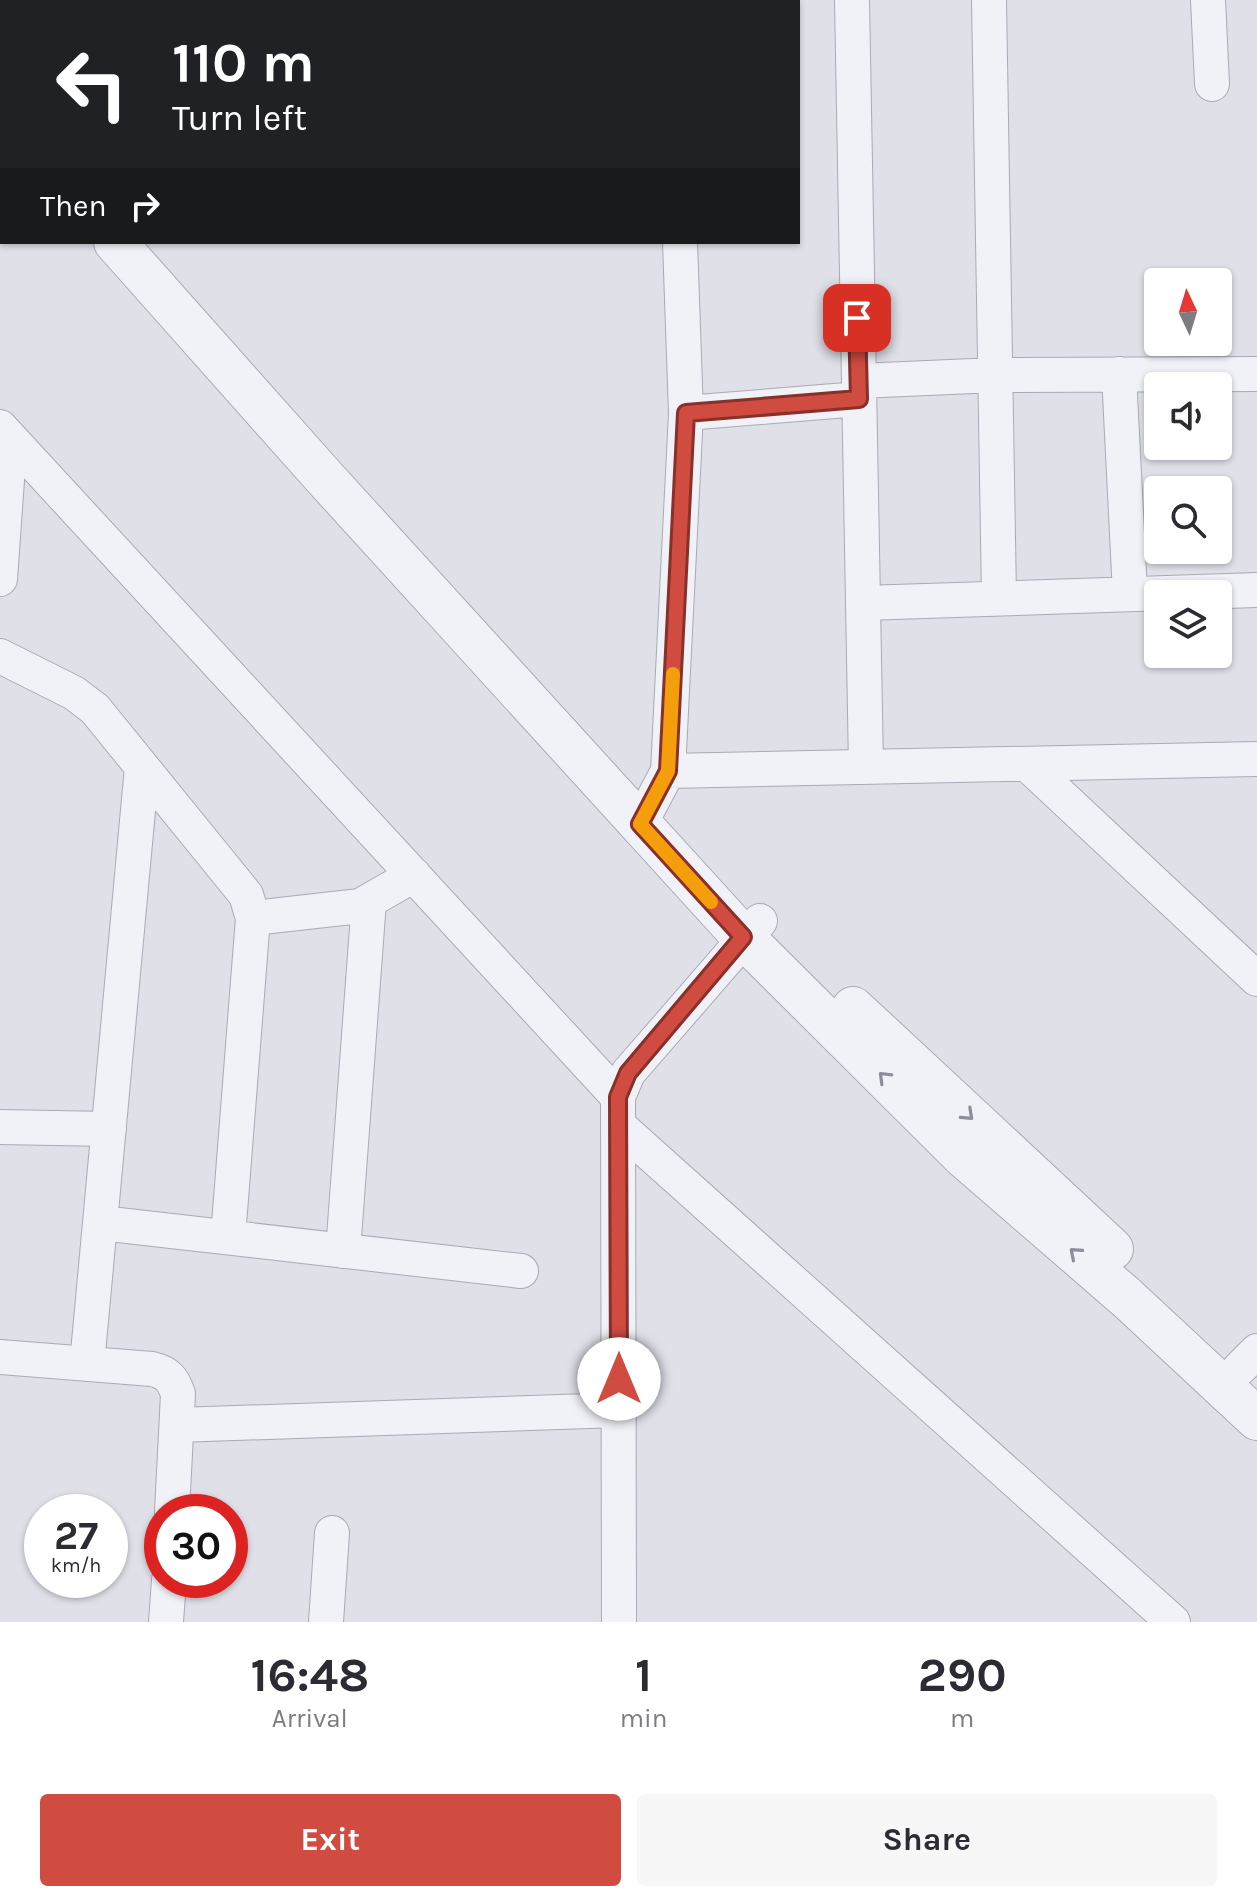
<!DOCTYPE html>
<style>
body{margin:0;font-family:Karla,sans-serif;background:#f7f7f7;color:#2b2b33;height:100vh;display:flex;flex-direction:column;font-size:30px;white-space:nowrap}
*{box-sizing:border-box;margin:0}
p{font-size:26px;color:#7c7c81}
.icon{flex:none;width:44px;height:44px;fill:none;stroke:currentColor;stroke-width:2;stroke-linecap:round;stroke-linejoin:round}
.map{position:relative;height:1622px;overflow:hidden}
.panel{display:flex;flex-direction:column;background:#fff;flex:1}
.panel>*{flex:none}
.guide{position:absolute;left:0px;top:0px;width:800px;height:244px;box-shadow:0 2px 6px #0004;background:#202124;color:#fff;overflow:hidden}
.needle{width:52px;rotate:356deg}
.tools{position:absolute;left:1144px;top:268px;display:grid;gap:16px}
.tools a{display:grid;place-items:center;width:88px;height:88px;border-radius:8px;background:#fff;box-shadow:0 2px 6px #0004;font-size:40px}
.speed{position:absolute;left:24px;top:1494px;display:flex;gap:16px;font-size:40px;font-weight:700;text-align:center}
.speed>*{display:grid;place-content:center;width:104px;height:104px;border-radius:50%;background:#fff;box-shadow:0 2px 6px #0004;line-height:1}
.speed small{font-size:20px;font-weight:400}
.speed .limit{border:12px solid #d22;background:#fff;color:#111}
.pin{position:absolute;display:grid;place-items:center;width:68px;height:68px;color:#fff;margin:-34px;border-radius:16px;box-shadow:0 4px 12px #0006}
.me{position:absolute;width:88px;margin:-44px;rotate:0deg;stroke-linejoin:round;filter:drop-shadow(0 0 6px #0008)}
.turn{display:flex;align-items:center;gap:28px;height:168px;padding:0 40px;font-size:36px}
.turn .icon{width:104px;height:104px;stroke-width:2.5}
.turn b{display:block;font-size:56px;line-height:68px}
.then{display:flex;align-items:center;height:76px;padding:0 40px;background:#0003;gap:16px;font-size:30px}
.eta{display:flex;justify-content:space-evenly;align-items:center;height:136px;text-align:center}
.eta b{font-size:48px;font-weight:700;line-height:56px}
.button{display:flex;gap:16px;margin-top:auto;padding:16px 40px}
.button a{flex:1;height:92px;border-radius:8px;background:#d04b40;color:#fff;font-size:32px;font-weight:700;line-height:92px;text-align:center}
.button a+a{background:#f7f7f7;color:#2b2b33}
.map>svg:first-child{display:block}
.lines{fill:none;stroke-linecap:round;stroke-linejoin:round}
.minor-casing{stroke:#a8aab6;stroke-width:36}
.tertiary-casing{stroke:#a8aab6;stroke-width:44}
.minor{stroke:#f1f2f7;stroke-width:34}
.tertiary{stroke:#f1f2f7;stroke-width:42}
.oneway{stroke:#8c8e9c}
.route-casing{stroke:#87312a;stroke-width:20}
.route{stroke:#d04b40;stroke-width:14}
.slow{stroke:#f59e0b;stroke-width:14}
</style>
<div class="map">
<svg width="1257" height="1622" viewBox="0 0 1257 1622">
<rect width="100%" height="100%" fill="#dfe0e8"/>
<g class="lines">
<g class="minor-casing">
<path id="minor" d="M671,0v2
M852,0l14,767
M989,0l10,598
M1208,0l4,84
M267,2l3,-2
M1119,374l11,220
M859,381l137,-6 261,-1
M686,413l173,-14
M0,427l618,670
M0,579l10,-141
M863,603l394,-13
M0,656l74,37 21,16 151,186 7,23 -25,319
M1027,764l230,215
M668,771l589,-12
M640,824l28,-53 18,-358 -6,-171
M253,918l107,-12 54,-31
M618,1125l555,497
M0,1127l109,2
M101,1223l420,48
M343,1251l26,-350
M0,1357l152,12c16,4 21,10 26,25l-6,118
M87,1364l55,-597
M1239,1369l18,-18
M177,1425l442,-15
M166,1622l3,-42
M326,1622l6,-89
M619,1622l-1,-525 10,-24 132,-152"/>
</g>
<g class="tertiary-casing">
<path id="tertiary" d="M0,72l2,2
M0,114l2,3
M115,242l209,235 419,460 220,219 164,142 130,121
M853,1008l259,241"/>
</g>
<use href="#minor" class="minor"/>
<use href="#tertiary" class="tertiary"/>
</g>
<defs><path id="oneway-chevron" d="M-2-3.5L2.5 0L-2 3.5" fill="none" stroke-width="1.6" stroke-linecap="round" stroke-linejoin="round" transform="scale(2)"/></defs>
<g class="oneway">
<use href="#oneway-chevron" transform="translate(884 1077) rotate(-135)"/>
<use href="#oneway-chevron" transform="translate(968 1115) rotate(43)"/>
<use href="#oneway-chevron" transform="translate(1075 1253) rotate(-139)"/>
</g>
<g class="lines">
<g class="route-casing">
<path id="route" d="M619,1379l-1,-282 10,-24 115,-136 -103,-113 28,-53 18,-358 173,-14 -2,-81"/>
</g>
<use href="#route" class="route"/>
<path class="slow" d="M673,674l-5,97 -28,53 71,78"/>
</g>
</svg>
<div class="tools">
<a><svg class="needle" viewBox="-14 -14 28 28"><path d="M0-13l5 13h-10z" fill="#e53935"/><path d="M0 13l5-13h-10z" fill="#7c7c81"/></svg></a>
<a><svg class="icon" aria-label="sound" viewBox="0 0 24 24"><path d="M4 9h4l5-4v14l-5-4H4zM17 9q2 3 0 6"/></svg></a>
<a><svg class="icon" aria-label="search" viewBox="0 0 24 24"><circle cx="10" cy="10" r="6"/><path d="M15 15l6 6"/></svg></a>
<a><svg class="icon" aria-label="layers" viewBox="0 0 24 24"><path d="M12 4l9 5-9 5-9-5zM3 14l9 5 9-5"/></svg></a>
</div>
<div class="speed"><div>27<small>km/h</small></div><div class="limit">30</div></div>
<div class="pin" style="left:857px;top:318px;background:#d93025"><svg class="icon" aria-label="arrive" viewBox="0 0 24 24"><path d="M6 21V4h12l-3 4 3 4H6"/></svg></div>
<svg class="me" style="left:619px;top:1379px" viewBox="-20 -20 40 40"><circle r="19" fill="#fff"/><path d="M0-13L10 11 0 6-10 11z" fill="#d04b40"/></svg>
<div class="guide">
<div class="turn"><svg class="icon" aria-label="left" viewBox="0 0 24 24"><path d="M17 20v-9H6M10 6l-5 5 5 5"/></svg><div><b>110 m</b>Turn left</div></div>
<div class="then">Then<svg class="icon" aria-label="right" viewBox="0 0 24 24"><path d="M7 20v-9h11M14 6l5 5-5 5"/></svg></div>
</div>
</div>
<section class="panel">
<div class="eta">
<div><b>16:48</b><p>Arrival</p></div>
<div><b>1</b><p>min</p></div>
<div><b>290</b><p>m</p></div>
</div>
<div class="button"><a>Exit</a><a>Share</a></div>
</section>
